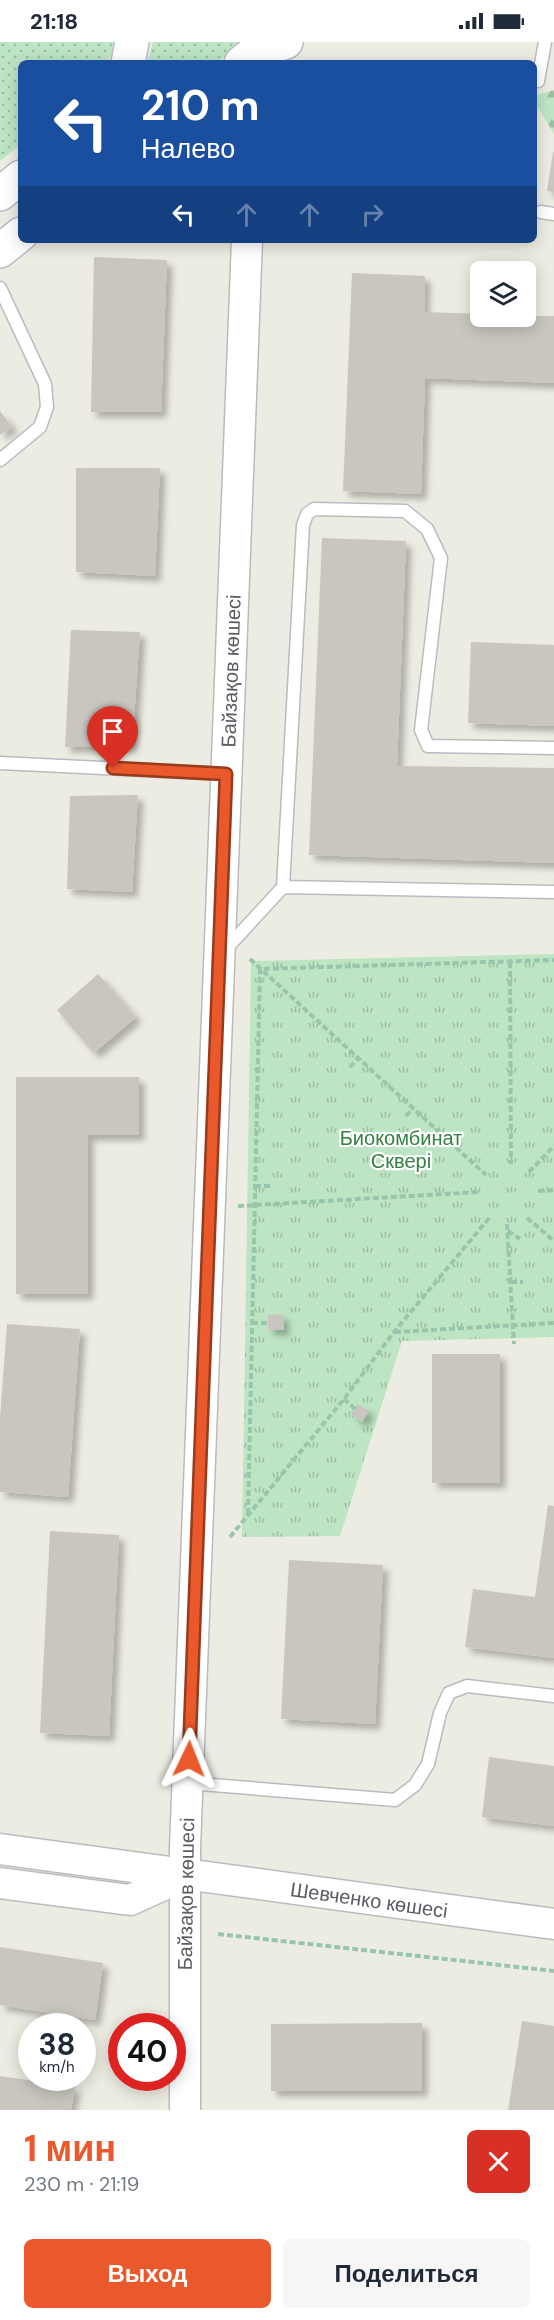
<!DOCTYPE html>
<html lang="ru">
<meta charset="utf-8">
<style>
body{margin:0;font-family:"DM Sans",sans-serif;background:#f6f6f7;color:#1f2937;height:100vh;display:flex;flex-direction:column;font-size:22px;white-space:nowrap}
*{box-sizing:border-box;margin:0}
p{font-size:20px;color:#747a83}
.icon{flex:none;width:33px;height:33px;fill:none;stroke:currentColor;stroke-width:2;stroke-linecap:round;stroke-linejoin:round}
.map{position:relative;height:2068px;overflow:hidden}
.details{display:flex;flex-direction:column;background:#fff;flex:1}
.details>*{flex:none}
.hud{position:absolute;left:18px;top:18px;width:519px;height:183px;border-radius:9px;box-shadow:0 3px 15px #0003;background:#1a4fa0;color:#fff;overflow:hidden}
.buttons{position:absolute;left:470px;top:219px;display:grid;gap:12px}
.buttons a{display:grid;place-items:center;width:66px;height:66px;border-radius:9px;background:#fff;box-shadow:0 3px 15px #0003;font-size:30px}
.speed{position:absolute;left:18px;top:1971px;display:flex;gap:12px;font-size:30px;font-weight:700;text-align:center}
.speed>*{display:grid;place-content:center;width:78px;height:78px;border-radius:50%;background:#fff;box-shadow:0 3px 15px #0003;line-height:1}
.speed small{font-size:15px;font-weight:400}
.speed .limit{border:9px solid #d22;background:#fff;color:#111}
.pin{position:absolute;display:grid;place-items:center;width:51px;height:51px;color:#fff;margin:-62px -26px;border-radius:50% 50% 50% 0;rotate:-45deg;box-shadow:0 0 6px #0007}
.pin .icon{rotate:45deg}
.me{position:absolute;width:66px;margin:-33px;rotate:2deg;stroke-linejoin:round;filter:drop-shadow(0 0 4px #0008)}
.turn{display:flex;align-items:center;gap:21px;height:126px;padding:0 24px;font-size:27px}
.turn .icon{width:78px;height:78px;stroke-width:2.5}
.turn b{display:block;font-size:42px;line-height:51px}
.lanes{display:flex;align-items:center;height:57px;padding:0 24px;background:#0003;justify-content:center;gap:30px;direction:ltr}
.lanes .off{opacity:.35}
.round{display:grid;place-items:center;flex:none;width:63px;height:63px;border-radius:9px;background:#f6f6f7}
.head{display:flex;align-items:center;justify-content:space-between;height:102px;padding:0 24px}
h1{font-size:36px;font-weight:700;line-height:45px;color:#ea592b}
.cta{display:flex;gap:12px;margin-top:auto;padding:12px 24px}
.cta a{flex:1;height:69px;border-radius:9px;background:#ea592b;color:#fff;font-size:24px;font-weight:700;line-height:69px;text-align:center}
.cta a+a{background:#f6f6f7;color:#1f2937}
.status{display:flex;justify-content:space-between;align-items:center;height:42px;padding:0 30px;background:#fff;direction:ltr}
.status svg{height:16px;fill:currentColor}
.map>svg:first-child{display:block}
.grass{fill:url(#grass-dots)}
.forest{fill:url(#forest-firs)}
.park{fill:url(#park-tufts)}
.building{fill:#c8c6bf;filter:url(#shadow)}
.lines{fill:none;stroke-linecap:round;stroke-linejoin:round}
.service-casing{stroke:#b9bbc1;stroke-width:15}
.tertiary-casing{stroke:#b9bbc1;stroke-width:33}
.secondary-casing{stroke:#babcc3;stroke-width:36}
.path{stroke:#97c6ac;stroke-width:4;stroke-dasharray:6 3;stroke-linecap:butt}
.service{stroke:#fff;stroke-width:12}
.tertiary{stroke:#fff;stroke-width:30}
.secondary{stroke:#fff;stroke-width:33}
.route-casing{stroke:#983a1c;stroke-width:15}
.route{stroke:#ea592b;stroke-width:10}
.labels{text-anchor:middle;stroke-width:4.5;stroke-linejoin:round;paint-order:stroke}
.street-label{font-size:20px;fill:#5a5c63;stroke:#fff}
.park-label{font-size:20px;fill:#338143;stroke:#fff}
</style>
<div class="status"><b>21:18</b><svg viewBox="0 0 49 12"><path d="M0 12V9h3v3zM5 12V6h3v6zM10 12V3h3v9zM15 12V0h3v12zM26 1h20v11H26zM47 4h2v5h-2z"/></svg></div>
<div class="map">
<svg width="554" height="2068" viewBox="0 0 554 2068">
<defs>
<pattern id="grass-dots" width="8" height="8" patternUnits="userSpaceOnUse" patternTransform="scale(1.5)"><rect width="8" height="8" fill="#bde5c4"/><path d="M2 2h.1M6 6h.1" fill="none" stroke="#9dbda3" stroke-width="1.8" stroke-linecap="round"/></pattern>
<pattern id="forest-firs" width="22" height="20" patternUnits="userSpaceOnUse" patternTransform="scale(1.5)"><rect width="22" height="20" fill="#bde5c4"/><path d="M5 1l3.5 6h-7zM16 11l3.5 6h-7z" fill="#9dbda3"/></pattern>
<pattern id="park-tufts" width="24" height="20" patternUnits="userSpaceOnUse" patternTransform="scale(1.5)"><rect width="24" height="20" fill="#bde5c4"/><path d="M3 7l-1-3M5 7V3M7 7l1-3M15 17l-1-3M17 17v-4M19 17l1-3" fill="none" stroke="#9dbda3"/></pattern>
<filter id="shadow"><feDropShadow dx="5.5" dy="5.5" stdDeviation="3" flood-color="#0004"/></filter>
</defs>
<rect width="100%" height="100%" fill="#edece2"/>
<path class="grass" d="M0,0h113l-1,11 -6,10h-85v81l-21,17z
M153,0h93l-31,21h-68z"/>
<path class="forest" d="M554,48v44l-20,-33v-5z"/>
<path class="park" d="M554,912v383l-152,4 -62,195 -98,1 9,-576z"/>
<path class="building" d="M553,110h1v40l-7,-1z
M94,215l73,3 -6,152h-70z
M352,231l73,3 -1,36 56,2v2h74v67l-129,-5 -4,116 -78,-3z
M0,369l12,16 -12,8z
M76,426h84l-5,108 -79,-4z
M322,496l84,3 -9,225 157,2v95l-245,-8z
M71,588l69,2 -8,115h-67z
M471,600l83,3v81l-86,-3z
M138,753l-6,97 -65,-3 3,-93z
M98,932l38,43 -42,36 -37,-43z
M16,1035h123v58h-51v159h-72z
M283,1272l1,16h-16v-15z
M7,1282l73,5 -12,168 -68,-5v-74z
M432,1312h68v129h-68z
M357,1362l12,7 -7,11 -11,-8z
M548,1463l6,1v152l-89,-11 8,-58 62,8z
M50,1489l69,4 -10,201 -69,-3z
M289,1518l94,5 -8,159 -94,-5z
M489,1715l65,9v60l-72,-9z
M0,1905l103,16 -8,57 -95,-15z
M522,1979l32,5v84h-46z
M422,1981v68h-151v-67z
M0,2034l75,11 -4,23h-71z"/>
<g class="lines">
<g class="service-casing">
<path id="service" d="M534,39h4l7,-39
M541,170l13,2
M0,246l45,96 2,23 -7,20 -40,33
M0,721l225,11
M283,845l271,5
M225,908l58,-63 20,-362 4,-11 7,-5 91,2 22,18 14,29 -20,172 7,16 126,2
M188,1741l207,17 20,-15 13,-21 12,-51 9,-20 18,-7 87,10"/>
</g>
<g class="tertiary-casing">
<path id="tertiary" d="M0,1807l554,75
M0,1841l130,17 55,-25
M185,2068v-262l62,-1608"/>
</g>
<g class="secondary-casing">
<path id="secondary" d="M128,21l4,-21
M241,21l14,-11 31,-10
M0,152l21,-17
M0,209l21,-17"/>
</g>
<path class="path" d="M250,917l236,216
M510,920l1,202
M350,1025l8,-9
M406,1074l7,-8
M529,1130l25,-26
M255,1144h16
M538,1149l16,-1
M238,1164l241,-14
M527,1176l27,23
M507,1182l7,120
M508,1189l12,8
M511,1240h12
M252,1281h17
M395,1290l159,-9
M344,1357l11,10
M248,1472l12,-545 294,-9
M230,1495l114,-138 50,-67 96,-115
M218,1892l336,37"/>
<use href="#service" class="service"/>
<use href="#tertiary" class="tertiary"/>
<use href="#secondary" class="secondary"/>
</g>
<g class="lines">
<g class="route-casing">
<path id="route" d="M113,726l113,6 -37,985"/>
</g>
<use href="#route" class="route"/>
</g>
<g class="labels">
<g class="street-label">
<text transform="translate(231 629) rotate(-88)" y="7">Байзақов көшесі</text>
<text transform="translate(186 1852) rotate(-89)" y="7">Байзақов көшесі</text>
<text transform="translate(369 1858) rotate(8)" y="7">Шевченко көшесі</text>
</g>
<g class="park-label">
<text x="401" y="1103">Биокомбинат<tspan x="401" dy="23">Сквері</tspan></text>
</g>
</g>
</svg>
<div class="buttons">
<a><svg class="icon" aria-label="layers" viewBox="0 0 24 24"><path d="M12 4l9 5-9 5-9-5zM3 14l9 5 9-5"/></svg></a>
</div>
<div class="speed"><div>38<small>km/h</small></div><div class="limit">40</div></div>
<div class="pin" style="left:113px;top:726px;background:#d93025"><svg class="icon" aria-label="arrive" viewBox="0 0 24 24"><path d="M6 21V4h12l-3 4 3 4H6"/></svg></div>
<svg class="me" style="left:189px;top:1717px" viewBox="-20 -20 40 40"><path d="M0-17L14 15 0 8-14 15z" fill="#ea592b" stroke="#fff" stroke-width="4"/></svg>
<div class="hud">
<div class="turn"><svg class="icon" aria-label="left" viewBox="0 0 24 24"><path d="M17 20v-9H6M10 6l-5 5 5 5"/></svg><div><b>210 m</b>Налево</div></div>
<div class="lanes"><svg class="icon" aria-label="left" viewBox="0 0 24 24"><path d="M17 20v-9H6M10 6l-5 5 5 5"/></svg><svg class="icon off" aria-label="ahead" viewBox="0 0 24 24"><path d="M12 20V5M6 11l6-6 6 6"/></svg><svg class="icon off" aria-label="ahead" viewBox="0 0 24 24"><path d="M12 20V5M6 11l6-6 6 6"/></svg><svg class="icon off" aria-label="right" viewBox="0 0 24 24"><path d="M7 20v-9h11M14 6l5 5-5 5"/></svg></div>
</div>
</div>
<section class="details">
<div class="head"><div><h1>1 мин</h1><p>230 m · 21:19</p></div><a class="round" style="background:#d93025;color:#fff"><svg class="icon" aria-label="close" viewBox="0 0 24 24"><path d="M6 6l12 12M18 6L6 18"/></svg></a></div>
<div class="cta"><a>Выход</a><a>Поделиться</a></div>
</section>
